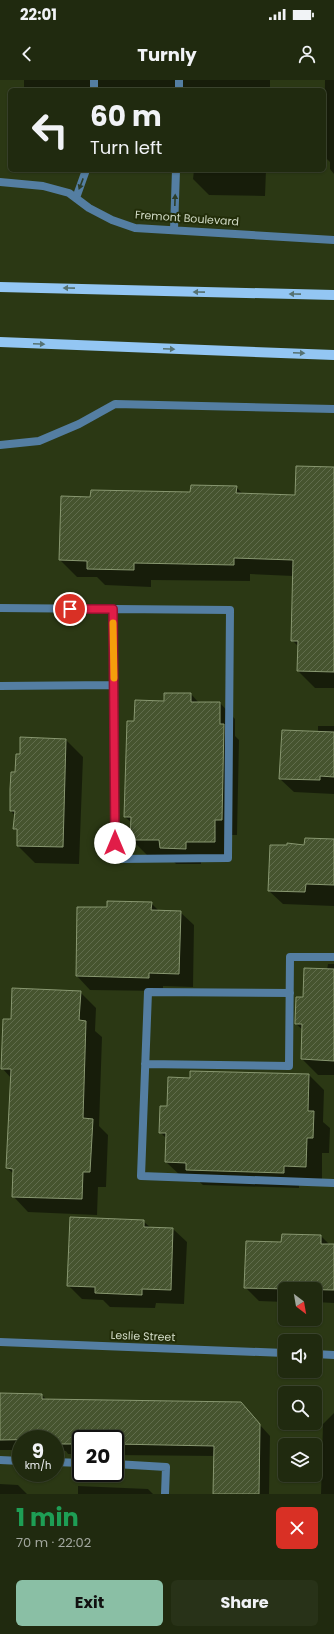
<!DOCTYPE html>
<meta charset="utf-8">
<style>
body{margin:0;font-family:Poppins,sans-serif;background:#283218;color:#f1f3f6;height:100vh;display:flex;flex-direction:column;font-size:15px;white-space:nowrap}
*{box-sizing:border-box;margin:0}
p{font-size:13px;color:#a2a79e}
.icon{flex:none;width:22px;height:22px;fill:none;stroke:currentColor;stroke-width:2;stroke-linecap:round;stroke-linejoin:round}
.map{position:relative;height:1414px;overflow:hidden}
.panel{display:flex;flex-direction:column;background:#202a0f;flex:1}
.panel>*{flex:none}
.hud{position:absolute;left:8px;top:8px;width:318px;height:84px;border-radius:6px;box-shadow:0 1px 3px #0004,0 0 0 1px #3d462f;background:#202a0f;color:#f1f3f6;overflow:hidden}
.needle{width:26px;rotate:149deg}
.tools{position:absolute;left:278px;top:1202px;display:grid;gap:8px}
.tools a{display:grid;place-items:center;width:44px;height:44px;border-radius:6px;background:#202a0f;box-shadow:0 1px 3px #0004,0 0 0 1px #3d462f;font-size:20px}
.speed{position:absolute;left:12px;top:1350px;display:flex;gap:8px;font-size:20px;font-weight:700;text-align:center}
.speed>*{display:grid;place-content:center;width:52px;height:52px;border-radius:50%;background:#202a0f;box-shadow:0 1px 3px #0004,0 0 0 1px #3d462f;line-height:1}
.speed small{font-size:10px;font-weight:400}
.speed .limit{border:2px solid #111;border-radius:6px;background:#fff;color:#111}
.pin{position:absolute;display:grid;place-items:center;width:34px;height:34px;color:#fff;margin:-17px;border:2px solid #fff;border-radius:50%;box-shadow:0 1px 4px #0007}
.me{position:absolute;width:44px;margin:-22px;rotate:0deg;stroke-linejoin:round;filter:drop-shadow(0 0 3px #0008)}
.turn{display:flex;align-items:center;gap:14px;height:84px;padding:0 16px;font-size:18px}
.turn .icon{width:52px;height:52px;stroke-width:2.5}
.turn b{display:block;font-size:28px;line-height:34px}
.round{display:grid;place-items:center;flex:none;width:42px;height:42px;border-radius:6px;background:#283218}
.headline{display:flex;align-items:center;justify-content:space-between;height:68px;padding:0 16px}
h1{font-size:24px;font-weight:700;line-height:30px;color:#1e9e55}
.cta{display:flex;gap:8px;margin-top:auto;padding:8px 16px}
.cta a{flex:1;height:46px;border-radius:6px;background:#8abfa5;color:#111;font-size:16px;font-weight:700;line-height:46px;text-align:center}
.cta a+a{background:#283218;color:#f1f3f6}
.status{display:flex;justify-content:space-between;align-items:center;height:28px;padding:0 20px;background:#202a0f;direction:ltr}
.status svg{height:11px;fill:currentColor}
header{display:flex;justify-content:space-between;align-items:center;height:52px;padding:0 16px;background:#202a0f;font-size:18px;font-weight:700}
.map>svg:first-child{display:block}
.shadow{fill:#0007}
.building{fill:url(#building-hatch);stroke:#889770}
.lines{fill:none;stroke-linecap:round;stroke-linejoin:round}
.service{stroke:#547ea2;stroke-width:8}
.minor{stroke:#547ea2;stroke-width:8}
.primary{stroke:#93c6f3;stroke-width:10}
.oneway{fill:#2c3d28}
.oneway2{fill:#557272}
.route-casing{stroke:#92132f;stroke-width:10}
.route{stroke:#e11d48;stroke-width:7}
.slow{stroke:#f59e0b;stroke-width:7}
.labels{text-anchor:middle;stroke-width:4;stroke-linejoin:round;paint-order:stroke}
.street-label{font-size:11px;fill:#d2dbc6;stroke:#222d09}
</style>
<div class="status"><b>22:01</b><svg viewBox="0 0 49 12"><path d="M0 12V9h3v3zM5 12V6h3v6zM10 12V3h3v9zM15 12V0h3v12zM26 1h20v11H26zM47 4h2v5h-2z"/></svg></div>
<header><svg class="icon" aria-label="back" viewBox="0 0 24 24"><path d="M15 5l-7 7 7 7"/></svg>Turnly<svg class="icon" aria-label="person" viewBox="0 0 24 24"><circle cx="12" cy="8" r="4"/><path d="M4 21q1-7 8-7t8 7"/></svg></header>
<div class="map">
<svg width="334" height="1414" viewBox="0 0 334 1414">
<defs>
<pattern id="building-hatch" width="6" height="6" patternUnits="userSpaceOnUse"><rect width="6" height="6" fill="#46542f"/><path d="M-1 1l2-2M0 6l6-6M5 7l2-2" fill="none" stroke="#606c4c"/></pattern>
</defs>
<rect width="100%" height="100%" fill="#2b3814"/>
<path class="shadow" d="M24,0h246v10h-246z
M325,0h9v105v-11l-4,-5v-7l-6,-6z
M194,90h72l-1,26 -56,-1 -16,-16z
M334,388v220h-19l-17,-17 1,-24 -7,-7 1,-64 -43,-2v7l-99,-1v7l-46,-2 -8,-8h-20l-17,-17 31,-62 100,-5 45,-6 7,7 53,2z
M191,614l8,9h21l15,16v17l4,4 -2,95h-7v23l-29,-1v7h-25l-8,-9h-21l-16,-16 1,-16 -7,-6 10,-95 30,-20z
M318,646h16v68l-40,-2 -14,-13 38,-46z
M66,660l17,17 -4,107 -44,-1 -17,-17v-14l-4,-4 1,-12 -4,-5 5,-38z
M334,760v66l-51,-2 -14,-13 36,-45z
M151,823l8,8 21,1 14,13 -1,62 -30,-1v5l-73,-1 -13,-14 31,-68z
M328,884h6v111h-16l-16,-16 1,-29 -7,-6 8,-26 23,-28z
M80,912l16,16 -1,23 7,6 -3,89 9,9 -2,52h-8l-1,28 -69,-3 -15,-16 1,-22 -7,-6 4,-90 -9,-10 10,-48z
M309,995l15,15 -1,32 7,6 -1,25h-7v29l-23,-1v7l-96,-3 -8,-7 -13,-1 -16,-15 1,-23 -7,-7 8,-25 23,-28z
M143,1141l8,7 22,1 14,13 -3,62 -28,-1 -1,5 -45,-1 -7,-7 -21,-1 -14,-14z
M321,1156l9,9h4v58l-19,-1v-13h-30v13l-26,-1 -14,-14 37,-44z
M0,1314l42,1 5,5 193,3 30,33 -1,58h-55l1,-38 -100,-1v-16h-34v15h-13l-2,-3h-11v-12h-34v11h-21z
M334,1333v81h-13l2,-70z
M0,1404l18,1 9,9h-27z
M78,1406l70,3 5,5h-75z"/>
<path class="building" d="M296,386l38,1v205l-37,-1 1,-30h-7l2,-81 -59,-2v7l-100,-2v7l-47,-1v-8l-28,-1 2,-64 29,1 1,-7 99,2 1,-7 46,1 -1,7 59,2z
M164,613h27v9h29v22h4l-2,96h-7v22h-29v7l-26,-1 -1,-8h-29l1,-23h-7l3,-96h7l1,-21 29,1z
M282,650l52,2v45l-14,-1v4l-41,-1z
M20,657l46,2 -3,108 -46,-1v-17h-4l2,-18h-5v-22l1,-17h4l1,-18h4z
M305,758l29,1v46l-28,-1 -1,8 -37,-1 2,-46h17v-2l17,2z
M107,821l45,1 -1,8 30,1 -2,63 -30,-1v5l-73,-2 1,-69h30z
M304,888l30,1v92l-33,-2 1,-35h-7v-2l1,-25h7z
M12,908l69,3 -2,29 7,1 -3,97 10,1 -3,53h-7l-1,27 -70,-2 1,-28 -7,-1 5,-99h-10l2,-50h8z
M190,991l119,3 -1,37h6l-1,27h-6l-1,29 -22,-1v7l-98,-3v-7l-21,-1 1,-29h-7l1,-27h7l1,-29 22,1z
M70,1137l74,3v7l29,1 -2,62 -29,-1v6l-47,-2v-6l-28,-1z
M282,1154l39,1v9h13v46l-90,-2 2,-47 35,1z
M0,1313l42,1v5l199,3 19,22 -1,70h-46l1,-48 -99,-2v-5h-34v5h-25l-1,-5 -55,1z"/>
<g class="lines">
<path class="service" d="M0,528l230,2 -2,248 -113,1 -2,-250
M0,606l114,-1
M290,913l-142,-1 -7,184 193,7
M145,984l144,2 1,-109h44"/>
<path class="minor" d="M94,10v-10
M179,10v-10
M0,102l43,4 26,7 20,15 23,12 23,8 199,12
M76,118l10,-28
M174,150l2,-60
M0,365l39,-4 40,-17 36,-20 219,5
M0,1262l285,11
M315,1274l19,1
M0,1380l21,1
M55,1382l26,1
M115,1384l51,3 -1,27"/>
<path class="primary" d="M0,207l334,8
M0,262l334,13"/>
</g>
<defs><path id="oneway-solid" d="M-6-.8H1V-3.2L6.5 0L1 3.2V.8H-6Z"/></defs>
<g class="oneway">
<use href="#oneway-solid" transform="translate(81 104) rotate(111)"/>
<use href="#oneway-solid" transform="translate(175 120) rotate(-88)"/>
</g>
<g class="oneway2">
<use href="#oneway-solid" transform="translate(69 208) rotate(-179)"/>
<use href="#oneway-solid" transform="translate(199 212) rotate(-179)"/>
<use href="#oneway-solid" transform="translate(295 214) rotate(-179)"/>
<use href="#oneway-solid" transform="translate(39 264) rotate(2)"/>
<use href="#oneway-solid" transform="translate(169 269) rotate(2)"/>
<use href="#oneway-solid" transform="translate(299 273) rotate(2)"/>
</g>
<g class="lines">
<g class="route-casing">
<path id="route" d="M70,529h43l2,234"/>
</g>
<use href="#route" class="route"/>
<path class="slow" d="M113,543l1,55"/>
</g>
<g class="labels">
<g class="street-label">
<text transform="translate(187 138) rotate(4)" y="4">Fremont Boulevard</text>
<text transform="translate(143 1256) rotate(2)" y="4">Leslie Street</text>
</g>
</g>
</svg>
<div class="tools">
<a><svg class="needle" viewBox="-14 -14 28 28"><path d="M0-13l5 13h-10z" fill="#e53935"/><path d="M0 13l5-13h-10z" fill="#a2a79e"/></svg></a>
<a><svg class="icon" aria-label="sound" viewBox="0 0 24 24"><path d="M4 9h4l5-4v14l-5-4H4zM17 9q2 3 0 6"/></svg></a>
<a><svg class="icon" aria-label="search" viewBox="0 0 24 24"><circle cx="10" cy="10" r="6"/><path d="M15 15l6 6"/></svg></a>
<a><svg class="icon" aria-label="layers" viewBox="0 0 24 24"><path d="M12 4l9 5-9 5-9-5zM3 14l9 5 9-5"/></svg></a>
</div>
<div class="speed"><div>9<small>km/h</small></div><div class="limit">20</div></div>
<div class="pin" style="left:70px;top:529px;background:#d93025"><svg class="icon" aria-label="arrive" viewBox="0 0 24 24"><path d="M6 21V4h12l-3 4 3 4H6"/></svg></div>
<svg class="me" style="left:115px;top:763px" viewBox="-20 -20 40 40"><circle r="19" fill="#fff"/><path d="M0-13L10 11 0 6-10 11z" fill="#e11d48"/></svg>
<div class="hud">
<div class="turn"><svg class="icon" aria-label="left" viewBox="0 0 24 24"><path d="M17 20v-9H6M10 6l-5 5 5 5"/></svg><div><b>60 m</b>Turn left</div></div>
</div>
</div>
<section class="panel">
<div class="headline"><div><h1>1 min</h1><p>70 m · 22:02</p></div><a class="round" style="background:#d93025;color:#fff"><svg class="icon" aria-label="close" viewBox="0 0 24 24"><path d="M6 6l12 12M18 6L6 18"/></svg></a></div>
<div class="cta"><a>Exit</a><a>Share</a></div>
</section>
